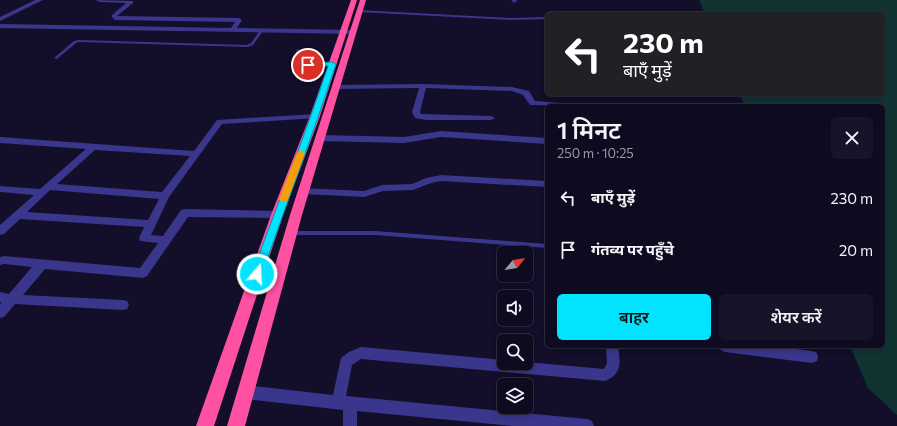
<!DOCTYPE html>
<html lang="hi">
<meta charset="utf-8">
<style>
body{margin:0;font-family:Commissioner,"Noto Sans Devanagari",sans-serif;background:#171328;color:#f1f3f6;height:100vh;display:flex;flex-direction:column;font-size:15px;white-space:nowrap}
*{box-sizing:border-box;margin:0}
p{font-size:13px;color:#9b9aa4}
.icon{flex:none;width:22px;height:22px;fill:none;stroke:currentColor;stroke-width:2;stroke-linecap:round;stroke-linejoin:round}
.map{position:relative;flex:1;overflow:hidden}
.side{position:absolute;left:545px;top:104px;width:340px;height:244px;display:flex;flex-direction:column;background:#0e0a1f;border-radius:6px;box-shadow:0 2px 6px #0003,0 0 0 1px #2e2b3d}
.side>*{flex:none}
.top-card{position:absolute;left:545px;top:12px;width:340px;height:84px;border-radius:6px;box-shadow:0 2px 6px #0003,0 0 0 1px #2e2b3d;background:#202124;color:#fff;overflow:hidden}
.needle{width:26px;rotate:60deg}
.controls{position:absolute;left:497px;top:246px;display:grid;gap:8px}
.controls a{display:grid;place-items:center;width:36px;height:36px;border-radius:6px;background:#0e0a1f;box-shadow:0 2px 6px #0003,0 0 0 1px #2e2b3d;font-size:20px}
.pin{position:absolute;display:grid;place-items:center;width:34px;height:34px;color:#fff;margin:-17px;border:2px solid #fff;border-radius:50%;box-shadow:0 1px 4px #0007}
.me{position:absolute;width:44px;margin:-22px;rotate:19deg;stroke-linejoin:round;filter:drop-shadow(0 0 3px #0008)}
.turn{display:flex;align-items:center;gap:14px;height:84px;padding:0 12px;font-size:18px}
.turn .icon{width:52px;height:52px;stroke-width:2.5}
.turn b{display:block;font-size:28px;line-height:34px}
.round{display:grid;place-items:center;flex:none;width:42px;height:42px;border-radius:6px;background:#171328}
.overview{display:flex;align-items:center;justify-content:space-between;height:68px;padding:0 12px}
h1{font-size:24px;font-weight:600;line-height:30px}
.primary-button{display:flex;gap:8px;margin-top:auto;padding:8px 12px}
.primary-button a{flex:1;height:46px;border-radius:6px;background:#02e3ff;color:#111;font-size:16px;font-weight:600;line-height:46px;text-align:center}
.primary-button a+a{background:#171328;color:#f1f3f6}
ul{padding:0;list-style:none}
li{display:flex;align-items:center;gap:12px;height:52px;padding:0 12px}
li div{flex:1}
li b{display:block;font-size:15px}
li em{font-style:normal}
.map>svg:first-child{display:block}
.green{fill:#113332}
.lines{fill:none;stroke-linecap:round;stroke-linejoin:round}
.lane{fill:#3a368b;fill-rule:evenodd}
.street{fill:#3a368b;fill-rule:evenodd}
.highway{fill:#ff51a2;fill-rule:evenodd}
.route{fill:#02e3ff;stroke:#0194a6}
.slow{fill:#f59e0b}
</style>
<div class="map">
<svg width="897" height="426" viewBox="0 0 897 426">
<rect width="100%" height="100%" fill="#130e29"/>
<path class="green" d="M699,0h198v415l-29,-27 -18,-42h33v-240h-138l-5,-12h143v-80h-178z"/>
<g class="lines">
<path class="lane" d="M358,10l154,8 35,-1v2l-35,1 -153,-8h-1z
M260,30l3,1 -10,14 -5,2 -169,-5 -3,1 -19,16 -3,-1 20,-17 5,-1 168,5 4,-2z
M297,49l3,1 -3,13h35l2,1 -2,1h-38l-1,-1z
M291,231h84l172,13v4l-172,-13h-84l-2,-1 -1,-1 1,-1z"/>
<path class="street" d="M35,0h8l-43,21v-4z
M96,0l37,1v2l-16,13 122,2 3,2 -5,8 116,2 3,2 -3,2 -353,-6v-4l231,4 4,-6 -120,-2 -4,-4 15,-13 -27,-1z
M511,0h6v1l-3,2z
M423,84l89,3 17,4 6,10 38,3 4,2 -44,-1h-3l-7,-10 -11,-4 -86,-3 -6,24 1,2 70,2 4,2 -4,2h-65l-11,-2 -3,-6 7,-24 -84,1 -4,-2 4,-2z
M315,114h3v4l-96,6 -53,73 -18,38 12,1 18,-26 4,-1 92,2 4,1 1,3 -1,3 -93,-1 -41,59 -4,2 -98,-9 -22,26 100,5 4,1 2,4 -2,4 -4,1 -108,-6 -11,13 -4,1v-14l2,-2h-2v-10l9,2 23,-27 -28,-3 -4,1v-8l4,-1 136,12 18,-25 -18,-2 -1,-3 5,-11 -124,-8 -16,15 -4,1v-10l34,-30 -34,-3v-6l40,3 46,-40 -86,-6v-6l194,14 23,-31zM95,150l95,6 -28,36 -105,-8zM50,190l109,9 -11,21 -121,-8z
M441,131l106,7v6l-106,-7 -37,6 -83,-2 -4,-3 4,-3 83,2z
M441,175l106,6v6l-106,-6 -10,2 -18,7 -30,1 -19,6 -61,-3 -5,-3 5,-3 61,3 18,-6 30,-1 14,-6z
M606,346h12c2,16 5,28 -13,35l-244,-22 -9,6 -6,31 241,23 5,2 2,5h-82l-155,-15v15h-14v-16l-97,-11 -5,-2 -2,-5 2,-5 5,-2 87,10 8,-37 8,-6 12,-5 143,13v3h22v-1l78,7 3,-6z
M719,346h52l41,5 5,2 1,4 -1,4 -5,2 -87,-11 -4,-2z"/>
<path class="highway" d="M351,0h6l-37,116 -37,99 -69,211h-18l75,-211 39,-99z
M360,0h6l-64,215 -57,211h-18l63,-211z"/>
</g>
<path class="route" d="M332,62l4,2c-23,71 -50,140 -74,210l-1,3 -4,1 -3,-1 -2,-3c25,-69 53,-138 76,-208l-20,1 -3,-2 3,-2z"/>
<path class="slow" d="M301,150l4,3 -17,46 -1,2h-6l-2,-2 18,-46z"/>
</svg>
<div class="controls">
<a><svg class="needle" viewBox="-14 -14 28 28"><path d="M0-13l5 13h-10z" fill="#e53935"/><path d="M0 13l5-13h-10z" fill="#9b9aa4"/></svg></a>
<a><svg class="icon" aria-label="sound" viewBox="0 0 24 24"><path d="M4 9h4l5-4v14l-5-4H4zM17 9q2 3 0 6"/></svg></a>
<a><svg class="icon" aria-label="search" viewBox="0 0 24 24"><circle cx="10" cy="10" r="6"/><path d="M15 15l6 6"/></svg></a>
<a><svg class="icon" aria-label="layers" viewBox="0 0 24 24"><path d="M12 4l9 5-9 5-9-5zM3 14l9 5 9-5"/></svg></a>
</div>
<div class="pin" style="left:308px;top:65px;background:#d93025"><svg class="icon" aria-label="arrive" viewBox="0 0 24 24"><path d="M6 21V4h12l-3 4 3 4H6"/></svg></div>
<svg class="me" style="left:257px;top:274px" viewBox="-20 -20 40 40"><circle r="17" fill="#02e3ff" stroke="#fff" stroke-width="3"/><path d="M0-11L8 9 0 5-8 9z" fill="#fff"/></svg>
<div class="top-card">
<div class="turn"><svg class="icon" aria-label="left" viewBox="0 0 24 24"><path d="M17 20v-9H6M10 6l-5 5 5 5"/></svg><div><b>230 m</b>बाएँ मुड़ें</div></div>
</div>
<section class="side">
<div class="overview"><div><h1>1 मिनट</h1><p>250 m · 10:25</p></div><a class="round"><svg class="icon" aria-label="close" viewBox="0 0 24 24"><path d="M6 6l12 12M18 6L6 18"/></svg></a></div>
<ul>
<li><svg class="icon" aria-label="left" viewBox="0 0 24 24"><path d="M17 20v-9H6M10 6l-5 5 5 5"/></svg><div><b>बाएँ मुड़ें</b></div><em>230 m</em></li>
<li><svg class="icon" aria-label="arrive" viewBox="0 0 24 24"><path d="M6 21V4h12l-3 4 3 4H6"/></svg><div><b>गंतव्य पर पहुँचे</b></div><em>20 m</em></li>
</ul>
<div class="primary-button"><a>बाहर</a><a>शेयर करें</a></div>
</section>
</div>
